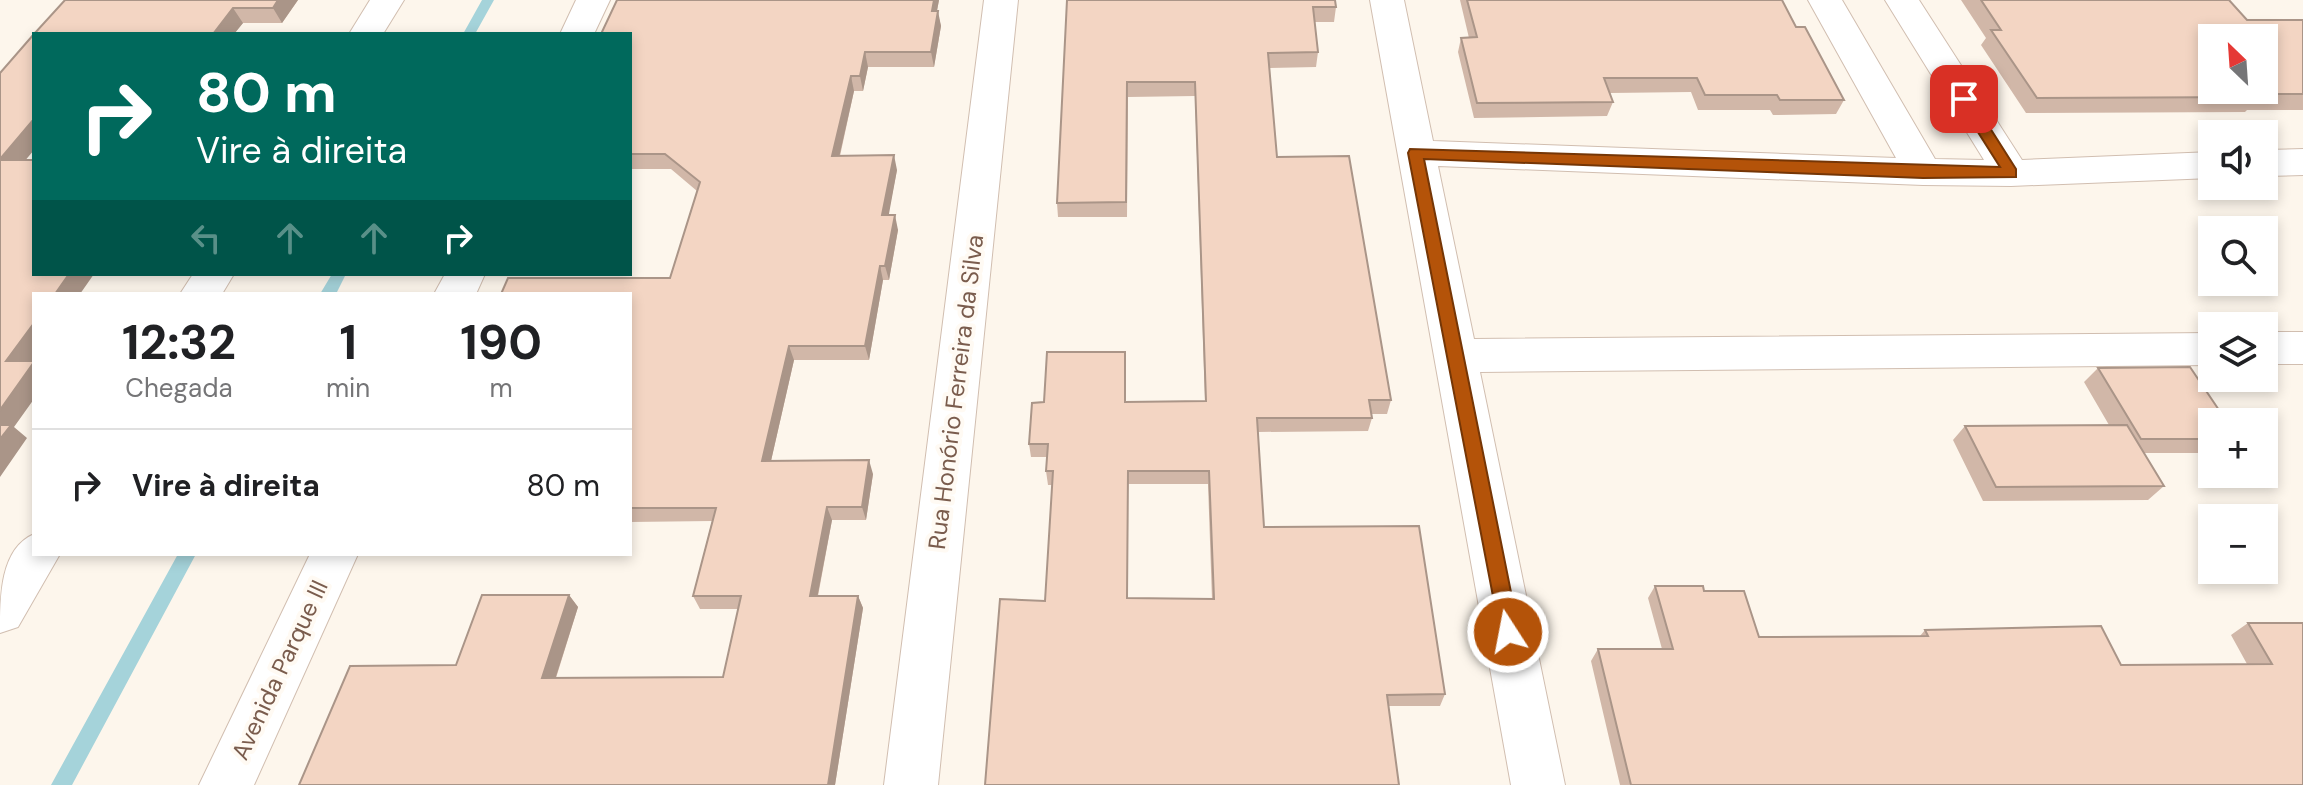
<!DOCTYPE html>
<html lang="pt">
<meta charset="utf-8">
<style>
body{margin:0;font-family:"DM Sans",sans-serif;background:#f6f6f6;color:#202124;height:100vh;display:flex;flex-direction:column;font-size:30px;white-space:nowrap}
*{box-sizing:border-box;margin:0}
p{font-size:26px;color:#757577}
.icon{flex:none;width:44px;height:44px;fill:none;stroke:currentColor;stroke-width:2;stroke-linecap:round;stroke-linejoin:round}
.map{position:relative;flex:1;overflow:hidden}
.sheet{position:absolute;left:32px;top:292px;width:600px;height:264px;display:flex;flex-direction:column;background:#fff;border-radius:0px;box-shadow:0 4px 12px #0003}
.sheet>*{flex:none}
.guide{position:absolute;left:32px;top:32px;width:600px;height:244px;border-radius:0px;box-shadow:0 4px 12px #0003;background:#00695c;color:#fff;overflow:hidden}
.needle{width:52px;rotate:335deg}
.fabs{position:absolute;left:2198px;top:24px;display:grid;gap:16px}
.fabs a{display:grid;place-items:center;width:80px;height:80px;border-radius:0px;background:#fff;box-shadow:0 4px 12px #0003;font-size:40px}
.pin{position:absolute;display:grid;place-items:center;width:68px;height:68px;color:#fff;margin:-34px;border-radius:16px;box-shadow:0 4px 12px #0006}
.me{position:absolute;width:88px;margin:-44px;rotate:349deg;stroke-linejoin:round;filter:drop-shadow(0 0 6px #0008)}
.turn{display:flex;align-items:center;gap:28px;height:168px;padding:0 32px;font-size:36px}
.turn .icon{width:104px;height:104px;stroke-width:2.5}
.turn b{display:block;font-size:56px;line-height:68px}
.lanes{display:flex;align-items:center;height:76px;padding:0 32px;background:#0003;justify-content:center;gap:40px;direction:ltr}
.lanes .off{opacity:.35}
.eta{display:flex;justify-content:space-evenly;align-items:center;height:136px;text-align:center}
.eta b{font-size:48px;font-weight:700;line-height:56px}
ul{padding:0;list-style:none}
li{display:flex;align-items:center;gap:24px;height:112px;padding:0 32px;border-top:2px solid #e0e0e0}
li div{flex:1}
li b{display:block;font-size:30px}
li em{font-style:normal}
.map>svg:first-child{display:block}
.lines{fill:none;stroke-linecap:round;stroke-linejoin:round}
.stream{fill:#a5d3da;fill-rule:evenodd}
.minor-casing{stroke:#d1beb0;stroke-width:2}
.minor{fill:#fff;fill-rule:evenodd}
.wall{fill:#d1b7a8;fill-rule:evenodd}
.shaded-wall{fill:#aa9588}
.building{fill:#f3d5c3;stroke:#aa9588;stroke-width:2;fill-rule:evenodd}
.route{fill:#b45309;stroke:#753606;stroke-width:2}
.labels{text-anchor:middle;stroke-width:8;stroke-linejoin:round;paint-order:stroke}
.street-label{font-size:24px;fill:#7a5c4d;stroke:#fffaf3}
</style>
<div class="map">
<svg width="2303" height="785" viewBox="0 0 2303 785">
<rect width="100%" height="100%" fill="#fdf6ec"/>
<g class="lines">
<path class="stream" d="M482,0h12l-19,34h-12z
M332,274h14l-10,20h-16z
M178,554h18l-124,231h-21z"/>
<g class="minor-casing">
<path id="minor" d="M370,0h34l-21,34h-34z
M576,0h34l-16,34h-34z
M984,0h34l-80,785h-54z
M1370,0h34l29,141 463,17 -88,-158h34l93,159 49,1 -99,-160h34l103,160 190,-8v26l-201,8 -88,-1 -485,-19 36,173 738,-6v32l-732,7 85,413h-54z
M2303,149v26l-39,1v-26z
M193,274h41l-12,20h-42z
M445,274h40l-9,20h-42z
M2264,332h39v32h-39z
M34,534v20h26l-42,73 -18,6c0,-37 0,-84 34,-99z
M310,554h48l-104,231h-55z"/>
</g>
<use href="#minor" class="minor"/>
</g>
<path class="wall" d="M65,0h233l-16,23h-39l-9,11h-200z
M617,0h322l-2,11 4,15 -7,41h-66l-5,24h-9l-14,65 57,14 -9,45 10,15 -9,50h-6l-14,80h-75l-23,101 102,13 -7,46h-34l-14,76h40l5,12 -28,177 -379,-120 113,-70 9,12 -22,71 167,-1 15,-68h-38l-7,-13 19,-75 -82,1v-228l40,-16 27,-87 -26,-22h-41v-135z
M1067,0l269,7 -2,15h-20l4,30 -2,15 -47,1 8,89 114,243 -4,14h-16l1,4 -4,13 -110,1 6,95 181,167 -5,12h-51l-344,-105 7,-116h-4l-2,-14 1,-14h-16l-2,-13 96,-42 80,-1 -10,-305 -67,1 -1,120h-69l-1,-14zM1128,484h80l4,115 -84,-1z
M1460,0h322l14,27 48,73 -8,14 -63,1 -3,-5h-72l-7,-18 -81,1 3,9 -6,14 -133,2 -16,-66 3,-14h8z
M1961,0h268l18,20h56v90h-56l-2,2 -219,1 -45,-68 5,-7z
M2098,368l114,54v31h-68l20,33 -16,14 -165,1 -30,-61 12,-14 144,-1 -25,-43z
M1655,586l49,5 55,46 161,-1 5,-6 196,35 126,-1 -16,-29 17,-12h55v162h-683l-29,-124 7,-12h64l-14,-51z"/>
<path class="shaded-wall" d="M278,0h20l-16,23 -9,-15z
M934,0h5l-5,26 -2,-15z
M233,8l10,15 -9,11h-21z
M938,11l3,15 -7,41 -3,-15z
M865,52l3,15 -5,24 -3,-15z
M851,76l3,15 -18,80 -4,-15z
M34,119v31l-21,25 -13,-16z
M894,155l3,15 -11,60 -4,-15z
M895,215l3,15 -9,50 -4,-14z
M880,266l3,14 -14,80 -4,-14z
M69,274h25l-14,20h-25z
M34,323v36l-12,16 -16,-14z
M789,346l5,14 -26,114 -6,-13z
M34,362v37l-20,28 13,11 -27,39v-67z
M869,460l4,14 -7,46 -4,-13z
M827,507l5,13 -17,89 -5,-13z
M569,595l9,12 -26,82 -10,-11z
M858,596l5,12 -28,177h-7z"/>
<path class="building" d="M65,0h213l-5,8h-40l-20,26h-179z
M617,0h317l-2,11h6l-7,41h-66l-5,24h-9l-19,80 62,-1 -12,60h13l-10,51h-5l-15,80h-76l-27,115 107,-1 -7,47h-35l-17,89h48l-30,189h-529l51,-119 106,-1 26,-70h87l-27,83 181,-1 18,-81h-48l23,-88h-86v-214h-129l7,-16h162l30,-96 -35,-28h-35v-120h-29z
M1067,0h268l1,7h-23l5,45 -50,1 9,104 72,-1 42,244h-22l3,18h-115l7,109 155,-1 26,168 -58,1 12,90h-414l15,-186 45,2 8,-130h-7l2,-27h-19l3,-41 12,-1 3,-50h78v50l81,-1 -11,-319h-68l-1,120 -69,1zM1128,471h81l5,128 -87,-1z
M1467,0h315l14,27h9l39,73h-64l-3,-5h-72l-8,-17h-93l9,24 -136,1 -16,-65 16,-1z
M1981,0h248l18,20h56v74h-47l3,3 -222,1 -46,-68h10zM2212,38h52v52h-52z
M34,34v85l-34,40v-86z
M0,160h34v114h35l-14,20h-21v29l-28,38h28v1l-34,48z
M2190,367l37,55h-15v17h-71l-43,-71z
M0,425h11l-11,14z
M2127,425l37,61 -168,1 -31,-61z
M1655,586h48l1,5h40l15,46 169,-1 -3,-6 176,-4 20,39 151,-1 -24,-41h55v162h-672l-33,-136h75z"/>
<path class="route" d="M1964,94l5,1 47,74v8l-93,1 -499,-19 95,473 -3,6 -8,3 -7,-3 -93,-485 2,-4 590,18 -43,-68z"/>
<g class="labels">
<g class="street-label">
<text transform="translate(956 392) rotate(-83)" y="8">Rua Honório Ferreira da Silva</text>
<text transform="translate(280 670) rotate(-65)" y="8">Avenida Parque III</text>
</g>
</g>
</svg>
<div class="fabs">
<a><svg class="needle" viewBox="-14 -14 28 28"><path d="M0-13l5 13h-10z" fill="#e53935"/><path d="M0 13l5-13h-10z" fill="#757577"/></svg></a>
<a><svg class="icon" aria-label="sound" viewBox="0 0 24 24"><path d="M4 9h4l5-4v14l-5-4H4zM17 9q2 3 0 6"/></svg></a>
<a><svg class="icon" aria-label="search" viewBox="0 0 24 24"><circle cx="10" cy="10" r="6"/><path d="M15 15l6 6"/></svg></a>
<a><svg class="icon" aria-label="layers" viewBox="0 0 24 24"><path d="M12 4l9 5-9 5-9-5zM3 14l9 5 9-5"/></svg></a>
<a>+</a>
<a>−</a>
</div>
<div class="pin" style="left:1964px;top:99px;background:#d93025"><svg class="icon" aria-label="arrive" viewBox="0 0 24 24"><path d="M6 21V4h12l-3 4 3 4H6"/></svg></div>
<svg class="me" style="left:1508px;top:632px" viewBox="-20 -20 40 40"><circle r="17" fill="#b45309" stroke="#fff" stroke-width="3"/><path d="M0-11L8 9 0 5-8 9z" fill="#fff"/></svg>
<div class="guide">
<div class="turn"><svg class="icon" aria-label="right" viewBox="0 0 24 24"><path d="M7 20v-9h11M14 6l5 5-5 5"/></svg><div><b>80 m</b>Vire à direita</div></div>
<div class="lanes"><svg class="icon off" aria-label="left" viewBox="0 0 24 24"><path d="M17 20v-9H6M10 6l-5 5 5 5"/></svg><svg class="icon off" aria-label="ahead" viewBox="0 0 24 24"><path d="M12 20V5M6 11l6-6 6 6"/></svg><svg class="icon off" aria-label="ahead" viewBox="0 0 24 24"><path d="M12 20V5M6 11l6-6 6 6"/></svg><svg class="icon" aria-label="right" viewBox="0 0 24 24"><path d="M7 20v-9h11M14 6l5 5-5 5"/></svg></div>
</div>
<section class="sheet">
<div class="eta">
<div><b>12:32</b><p>Chegada</p></div>
<div><b>1</b><p>min</p></div>
<div><b>190</b><p>m</p></div>
</div>
<ul>
<li><svg class="icon" aria-label="right" viewBox="0 0 24 24"><path d="M7 20v-9h11M14 6l5 5-5 5"/></svg><div><b>Vire à direita</b></div><em>80 m</em></li>
</ul>
</section>
</div>
